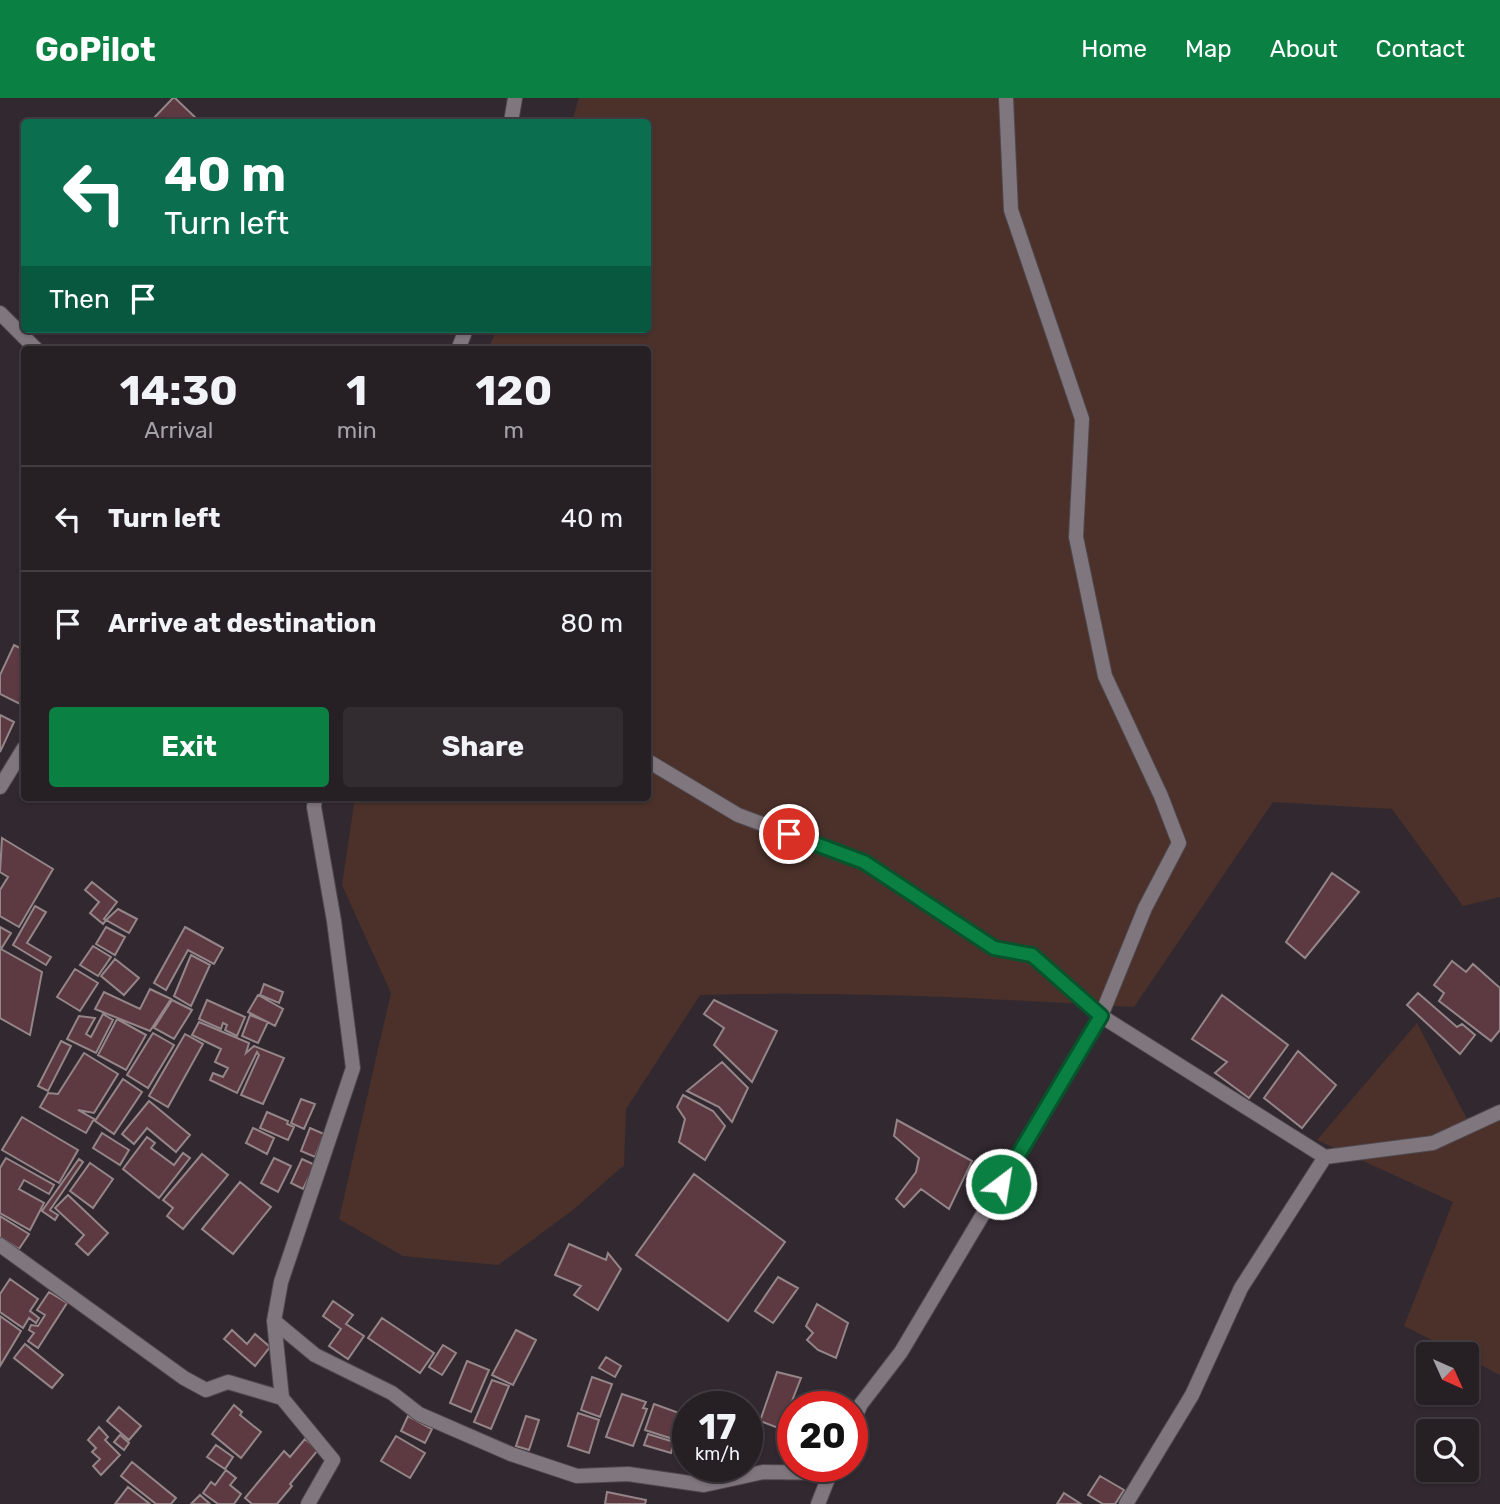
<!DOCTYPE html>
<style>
body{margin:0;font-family:Rubik,sans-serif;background:#322c31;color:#f1f3f6;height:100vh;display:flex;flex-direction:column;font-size:26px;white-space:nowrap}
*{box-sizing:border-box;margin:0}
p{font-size:23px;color:#a4a2a6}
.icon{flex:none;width:38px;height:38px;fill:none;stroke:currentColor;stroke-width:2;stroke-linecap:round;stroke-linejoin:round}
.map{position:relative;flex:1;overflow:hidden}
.panel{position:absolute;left:21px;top:248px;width:630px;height:455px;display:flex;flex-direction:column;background:#261f24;border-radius:7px;box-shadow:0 2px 5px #0004,0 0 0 2px #423d41}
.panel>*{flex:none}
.banner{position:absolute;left:21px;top:21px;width:630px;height:214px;border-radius:7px;box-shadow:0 2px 5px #0004,0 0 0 2px #423d41;background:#0b6e4f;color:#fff;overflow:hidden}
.needle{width:46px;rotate:135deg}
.buttons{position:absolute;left:1416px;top:1244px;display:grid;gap:14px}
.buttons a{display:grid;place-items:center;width:63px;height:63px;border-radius:7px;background:#261f24;box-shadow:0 2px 5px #0004,0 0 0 2px #423d41;font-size:35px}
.speed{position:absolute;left:672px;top:1293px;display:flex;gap:14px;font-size:35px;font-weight:700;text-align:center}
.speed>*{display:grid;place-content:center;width:91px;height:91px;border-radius:50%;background:#261f24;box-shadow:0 2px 5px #0004,0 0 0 2px #423d41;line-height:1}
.speed small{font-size:18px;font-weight:400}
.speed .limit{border:10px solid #d22;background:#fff;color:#111}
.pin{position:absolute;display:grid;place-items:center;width:60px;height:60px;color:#fff;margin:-30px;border:4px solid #fff;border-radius:50%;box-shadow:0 2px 7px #0007}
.me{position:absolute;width:77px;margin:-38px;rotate:31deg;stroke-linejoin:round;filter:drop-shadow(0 0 5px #0008)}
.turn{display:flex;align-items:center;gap:24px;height:147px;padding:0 28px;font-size:32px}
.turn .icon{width:91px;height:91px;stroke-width:2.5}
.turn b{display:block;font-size:49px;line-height:60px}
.then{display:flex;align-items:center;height:66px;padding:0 28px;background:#0003;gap:14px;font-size:26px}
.eta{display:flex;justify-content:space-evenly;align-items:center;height:119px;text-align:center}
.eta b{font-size:42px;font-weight:700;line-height:49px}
.cta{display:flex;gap:14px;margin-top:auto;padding:14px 28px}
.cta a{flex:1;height:80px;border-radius:7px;background:#0b8043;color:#fff;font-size:28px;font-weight:700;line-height:80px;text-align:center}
.cta a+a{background:#322c31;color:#f1f3f6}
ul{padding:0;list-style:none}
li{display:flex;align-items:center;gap:21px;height:105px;padding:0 28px;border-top:2px solid #423d41}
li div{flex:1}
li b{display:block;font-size:26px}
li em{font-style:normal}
header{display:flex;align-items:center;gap:42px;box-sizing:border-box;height:98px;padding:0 35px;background:#0b8043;color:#fff}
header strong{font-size:33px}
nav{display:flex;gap:38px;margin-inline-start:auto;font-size:24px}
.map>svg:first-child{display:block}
.green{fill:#4b312a}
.building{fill:#5d3a42;stroke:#948688;stroke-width:2}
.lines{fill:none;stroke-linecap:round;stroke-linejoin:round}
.lane-casing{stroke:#4f484e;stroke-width:16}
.lane{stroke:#80767e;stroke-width:14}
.route-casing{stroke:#07532c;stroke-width:18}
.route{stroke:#0b8043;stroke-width:12}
</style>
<header>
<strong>GoPilot</strong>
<nav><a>Home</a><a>Map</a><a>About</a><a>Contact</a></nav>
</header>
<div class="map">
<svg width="1500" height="1406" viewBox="0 0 1500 1406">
<rect width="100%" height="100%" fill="#322930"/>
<path class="green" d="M579,0h921v799l-37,9 -71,-97 -119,-7 -139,205c-145,-9 -289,-16 -434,-12l-74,114 -2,56 -51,45 -75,55 -95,-9 -64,-37 52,-226 -49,-108 13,-87h293v-448h-160l9,-21h151v-207h-76z
M1417,925l50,96 33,1v255l-33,-17 -1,-4h-6l-56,-28 49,-124 -136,-62z"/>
<path class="building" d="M173,0h2l25,24h-50z
M14,547l10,5v56l-24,-12v-19z
M0,617l14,7 -14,30z
M2,740l51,31 -34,58 -19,-11v-26l8,-13 -8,-5z
M1332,775l27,19 -54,66 -19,-16z
M92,784l25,20 -13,17 2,1 -3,4 -13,-11 9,-11 -14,-12z
M35,808l11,6 -19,31 24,14 -5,8 -33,-20z
M118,811l19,10 -8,14 -23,-13z
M0,829l11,6 -10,16 41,23 -12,63 -30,-17z
M106,829l19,10 -10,18 -19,-11z
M185,829l38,21 -9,16 -26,-14 -22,40 -12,-7z
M93,848l18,11 -13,19 -18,-11z
M191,857l19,10 -19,41 -17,-10z
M115,861l24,19 -15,17 -23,-19z
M1452,863l14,11 7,-8 27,24v42l-9,11 -52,-40 5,-8 -10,-8z
M75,871l23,14 -18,28 -23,-14z
M264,886l19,8 -4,11 -19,-8z
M150,891l21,10 -21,32 -55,-22 9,-17 36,17z
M1418,895l39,34 5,-3 13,11 -15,19 -53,-49z
M258,897l25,14 -8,17 -27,-14z
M1222,897l66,50 -39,53 -34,-25 12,-11 -35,-23z
M172,902l20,10 -18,29 -20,-11z
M207,902l38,17 -8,19 -12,-6 2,-5 -4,-2 -2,6 -22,-10z
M714,902l63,31 -25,51 -38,-37 10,-17 -20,-14z
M103,916l10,6 -17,33 -29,-14 12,-23 16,2 -9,16 5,3z
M250,917l18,7 -10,21 -16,-7z
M117,921l29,16 -20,35 -28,-15z
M199,924l50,21 -3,10 8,-7 30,12 -21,46 -22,-9 18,-40 -2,-3 -20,41 -27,-13 3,-7 10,4 5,-9 -13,-6 6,-13 -29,-14z
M153,935l21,12 -26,43 -21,-13z
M185,936l18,10 -35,63 -19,-11z
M61,943l10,5 -23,45 -10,-5z
M1298,953l38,34 -34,43 -38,-30z
M84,955l34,21 -24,39 -16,-3 16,9 -8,14 -46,-26 8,-14 10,1z
M722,964l26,26 -16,34 -13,-15 -32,-16z
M123,981l19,13 -28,42 -19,-13z
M683,997l30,16 12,15 -20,34 -26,-18 6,-23 -8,-12z
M301,1001l14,5 -11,25 -13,-6z
M149,1003l41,34 -14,17 -29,-24 -13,16 -12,-10z
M267,1014l21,9 -1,3 7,3 -6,13 -28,-12z
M22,1019l56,33 -19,33 -57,-33z
M897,1022l75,41 -23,48 -28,-20 -17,18 -8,-8 20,-27 3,-14 -25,-22z
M253,1030l21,10 -7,16 -21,-11z
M310,1030l14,6 -9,23 -14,-6z
M102,1035l27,17 -9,15 -27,-17z
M147,1039l8,6 -4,5 23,17 9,-12 7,5 -31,40 -36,-29z
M202,1056l26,21 -45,54 -16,-13 6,-8 -10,-8z
M6,1060l48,27 -5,9 -25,-14 -5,9 25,14 -14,27 -30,-17v-45z
M274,1060l17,8 -13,26 -17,-9z
M79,1061l4,3 -33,48 8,5 -3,5 -13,-9z
M302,1061l13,6 -12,24 -12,-6z
M90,1065l23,16 -20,29 -23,-17z
M694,1076l91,68 -57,79 -92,-66z
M240,1084l31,25 -38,47 -31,-25z
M68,1097l40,38 -20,22 -12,-11 8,-9 -29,-27z
M0,1118l29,18 -10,15 -19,-12z
M569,1146l37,16 2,-7 13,16 -23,41 -24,-15 7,-9 -26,-11z
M778,1179l20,11 -25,35 -18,-12z
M10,1181l28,20 -8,12 9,7 -3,5 -7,-5 -6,10 -23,-16v-18z
M49,1194l18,11 -29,45 -10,-7 6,-8 -5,-3 2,-5 7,1 7,-11 -8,-5z
M333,1203l20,14 -7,9 18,12 -16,23 -19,-13 12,-17 -18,-13z
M817,1206l31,19 -12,35 -18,-8 -11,-10 6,-7 -7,-7z
M0,1218l21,15 -21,35z
M382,1220l52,35 -14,20 -52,-35z
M232,1232l15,14 8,-10 15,13 -15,19 -31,-27z
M516,1232l20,10 -23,45 -21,-10z
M25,1246l38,31 -11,13 -38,-30z
M443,1247l13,8 -14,22 -13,-8z
M606,1259l15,9 -6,11 -16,-9z
M467,1263l22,9 -18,42 -21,-9z
M777,1274l24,6 -20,51 -21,-8z
M592,1279l20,7 -12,33 -19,-7z
M492,1282l17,6 -18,43 -17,-7z
M831,1295l20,8 -2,6h-23z
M622,1296l24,8 -3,6 4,1 -14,37 -27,-9z
M654,1306l28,10 -9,25 -28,-9z
M234,1307l8,7 -2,3 21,17 -20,26 -29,-24z
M119,1309l22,19 -12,14 -22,-19z
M578,1315l21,7 -10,33 -21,-7z
M408,1318l24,13 -7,14 -24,-12z
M526,1318l13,4 -10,30 -13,-4z
M688,1324v34l-11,-3z
M99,1329l9,10 -3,3 15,15 -19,20 -8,-9 7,-7 -8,-7 4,-4 -8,-8z
M648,1336l26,8 -3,11 -27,-8z
M120,1337l9,8 -5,7 -10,-8z
M396,1338l29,17 -15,25 -29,-17z
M305,1341l13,11 -28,34 2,2 -15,18h-25l-7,-6 39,-47 6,6z
M216,1347l17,12 -8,12 -18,-12z
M132,1364l44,36 -5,6h-15l-35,-28z
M226,1372l10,8 -6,7 11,9 -7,10h-16l-15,-11 8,-11 4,3z
M1100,1378l24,14 -9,14h-12l-15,-9z
M128,1389l22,17h-35z
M607,1394l39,8 -1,4h-40z
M1064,1395l17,11h-24z
M200,1397l10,9h-19z"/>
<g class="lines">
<g class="lane-casing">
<path id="lane" d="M511,24l4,-24
M0,215l37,37
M458,252l8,-21
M648,663l90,54 127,47 129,86 38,7 69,61 224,141 108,-14 67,-31
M0,689l24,-39
M0,1147l184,133 22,12 22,-8 54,16
M274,1223l41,34 77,38 27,21 92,40 66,22 51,-2 76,11 59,-13 67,1
M852,1326l9,-20 40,-52 200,-336 44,-108 34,-65 -18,-47 -56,-120 -29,-139 6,-118 -71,-209 -5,-112
M308,1406l25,-44 -51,-62 -8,-77 7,-39 72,-214 -19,-147 -20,-114 1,-9
M818,1406l15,-38
M1126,1406l66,-109 49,-107 84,-131"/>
</g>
<use href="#lane" class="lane"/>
</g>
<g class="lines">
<g class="route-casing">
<path id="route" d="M789,736l75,28 130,86 38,7 69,61 -100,168"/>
</g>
<use href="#route" class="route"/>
</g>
</svg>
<div class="buttons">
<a><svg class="needle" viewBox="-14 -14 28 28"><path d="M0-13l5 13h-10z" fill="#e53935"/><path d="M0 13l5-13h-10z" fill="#a4a2a6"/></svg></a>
<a><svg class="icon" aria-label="search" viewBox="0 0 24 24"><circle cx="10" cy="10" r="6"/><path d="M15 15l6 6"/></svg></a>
</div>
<div class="speed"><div>17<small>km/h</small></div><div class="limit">20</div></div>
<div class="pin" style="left:789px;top:736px;background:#d93025"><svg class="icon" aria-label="arrive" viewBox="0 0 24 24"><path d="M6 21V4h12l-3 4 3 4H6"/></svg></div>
<svg class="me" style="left:1001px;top:1086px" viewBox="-20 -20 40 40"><circle r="17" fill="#0b8043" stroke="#fff" stroke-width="3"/><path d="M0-11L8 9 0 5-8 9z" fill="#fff"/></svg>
<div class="banner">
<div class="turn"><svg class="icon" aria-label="left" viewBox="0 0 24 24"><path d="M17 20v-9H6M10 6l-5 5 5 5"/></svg><div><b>40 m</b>Turn left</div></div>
<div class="then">Then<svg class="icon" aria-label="arrive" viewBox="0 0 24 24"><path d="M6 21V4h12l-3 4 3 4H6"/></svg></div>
</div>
<section class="panel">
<div class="eta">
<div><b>14:30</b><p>Arrival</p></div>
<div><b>1</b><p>min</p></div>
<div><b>120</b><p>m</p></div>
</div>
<ul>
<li><svg class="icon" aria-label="left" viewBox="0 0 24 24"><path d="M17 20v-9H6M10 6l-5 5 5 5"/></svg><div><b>Turn left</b></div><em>40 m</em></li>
<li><svg class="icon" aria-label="arrive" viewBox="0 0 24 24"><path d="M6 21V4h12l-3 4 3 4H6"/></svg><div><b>Arrive at destination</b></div><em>80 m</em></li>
</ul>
<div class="cta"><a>Exit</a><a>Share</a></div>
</section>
</div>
